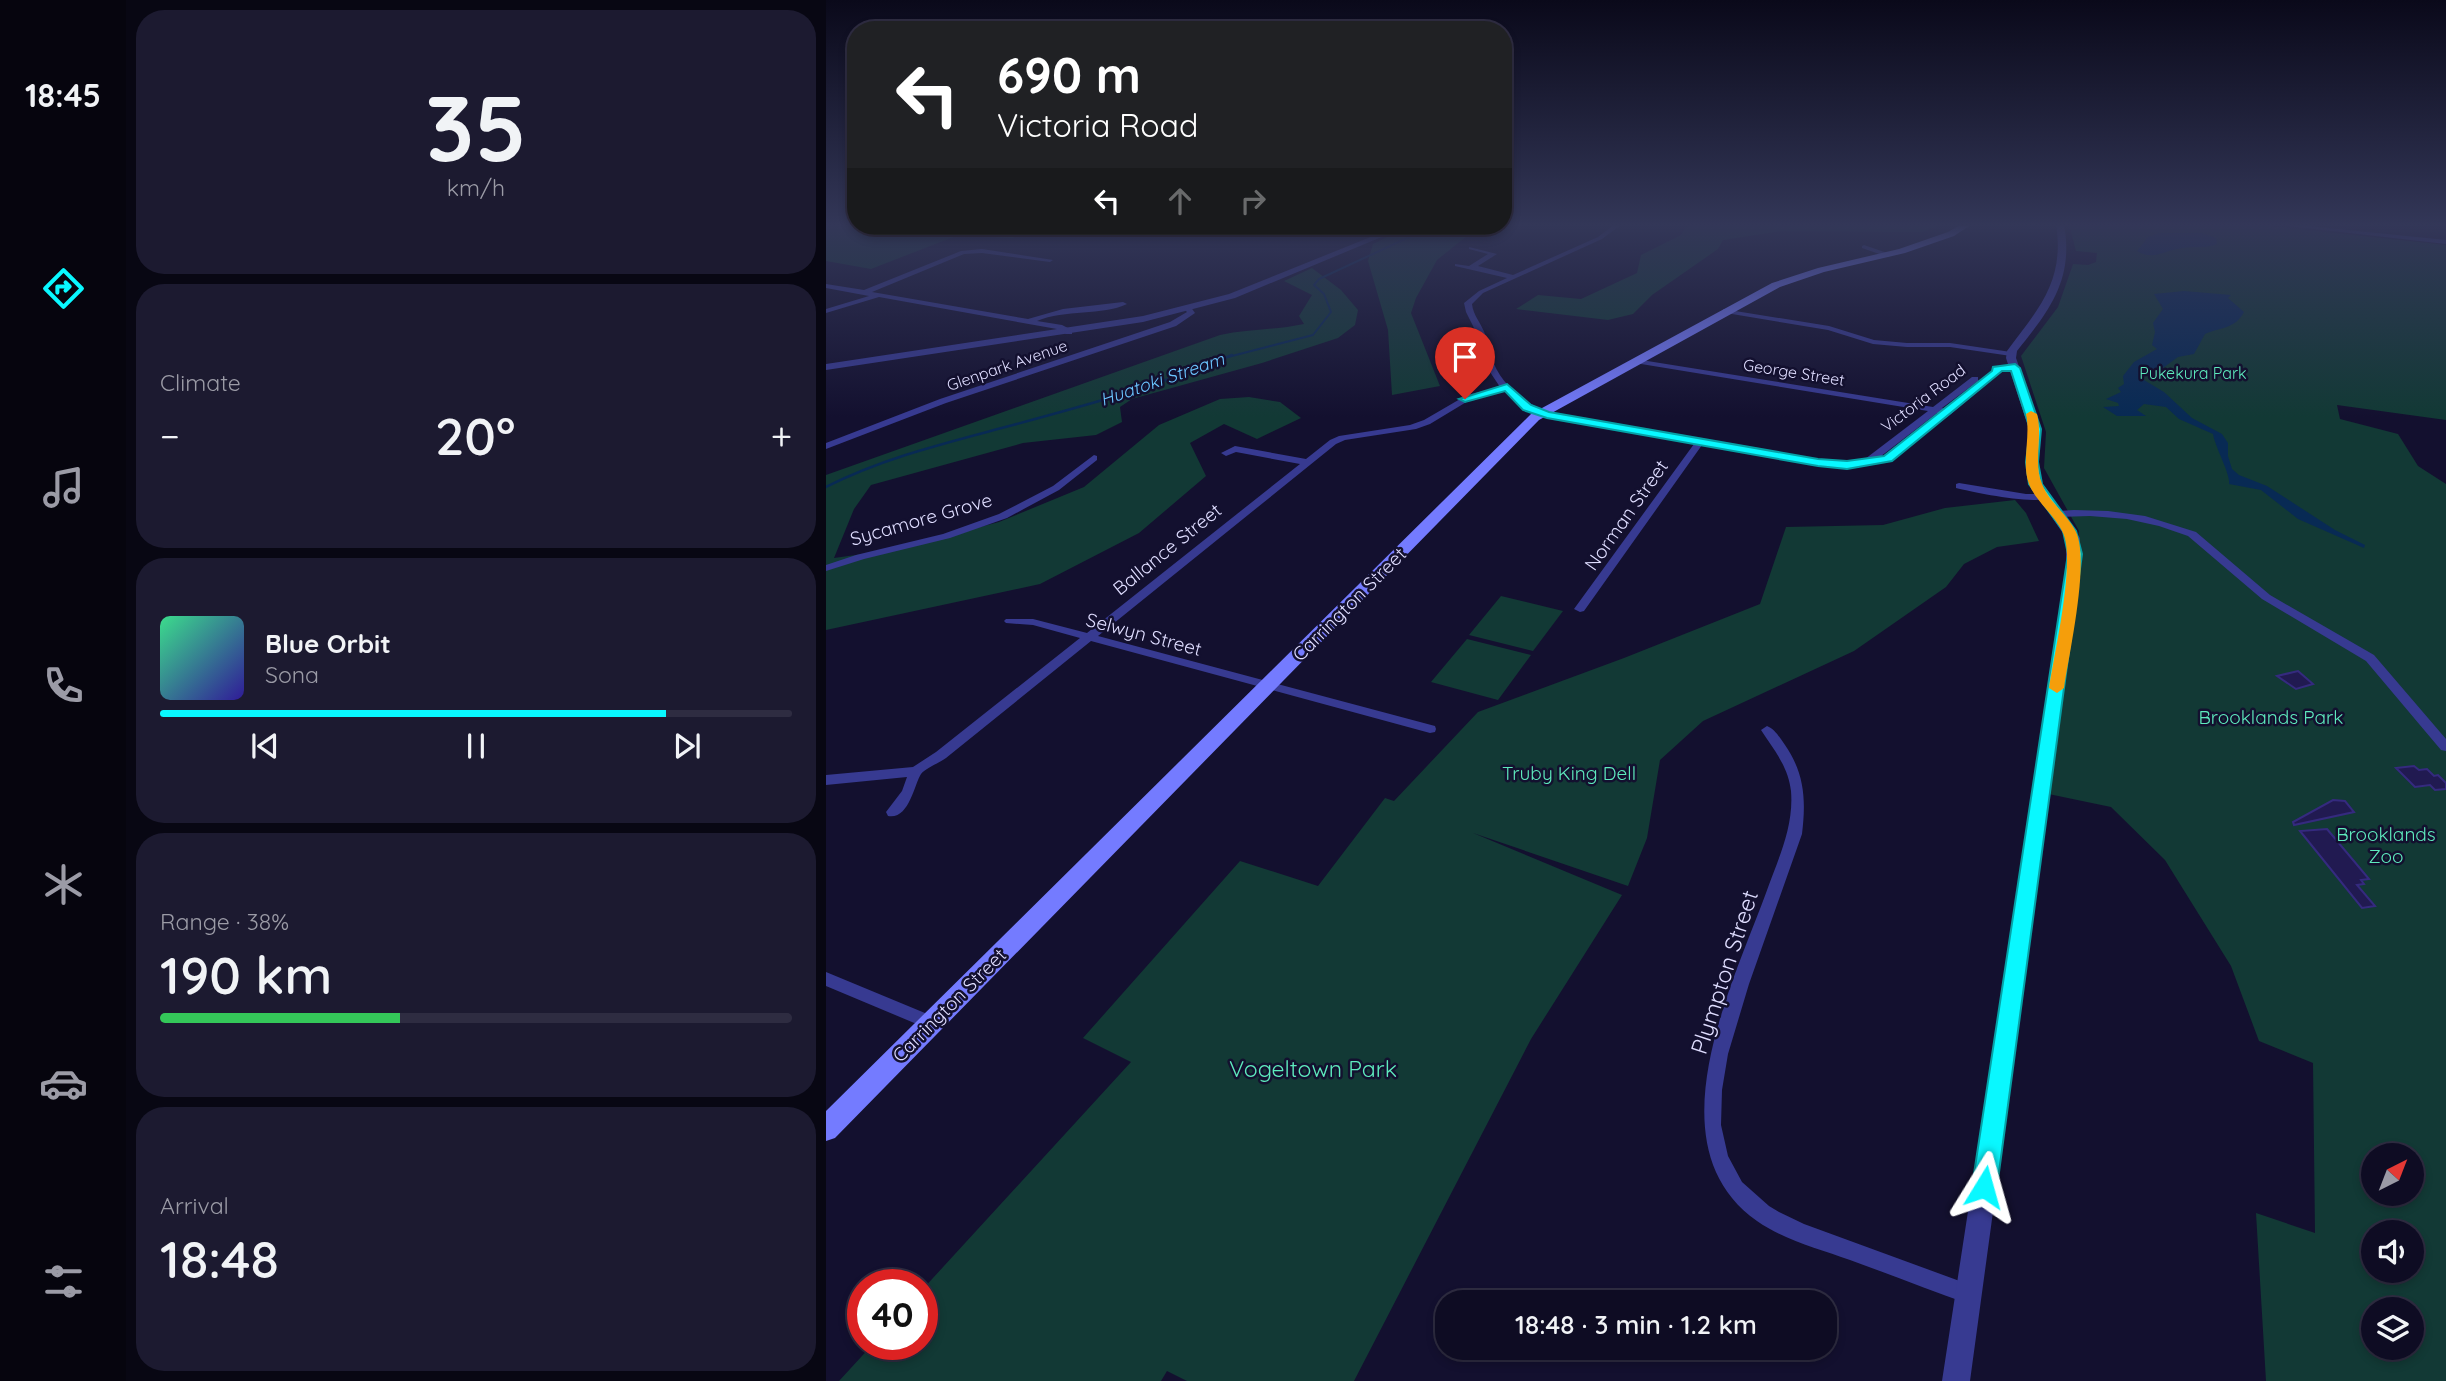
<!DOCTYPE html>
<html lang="en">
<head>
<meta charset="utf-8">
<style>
	body { margin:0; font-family:Quicksand,sans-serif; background:#1c1a30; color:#f1f3f6; height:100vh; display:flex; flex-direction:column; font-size:26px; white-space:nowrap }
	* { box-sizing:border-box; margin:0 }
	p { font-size:23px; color:#9b9ba6 }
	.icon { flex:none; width:38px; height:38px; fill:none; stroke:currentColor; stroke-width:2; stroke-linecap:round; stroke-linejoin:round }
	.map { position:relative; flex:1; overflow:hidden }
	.sheet { display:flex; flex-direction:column; gap:10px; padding:10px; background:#080713; width:700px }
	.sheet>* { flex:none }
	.top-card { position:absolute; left:21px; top:21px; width:665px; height:214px; border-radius:28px; box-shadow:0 4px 10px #0003,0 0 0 2px #2e2c41; background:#202124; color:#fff; overflow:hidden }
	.needle { width:46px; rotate:42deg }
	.tools { position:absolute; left:1535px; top:1143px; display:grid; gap:14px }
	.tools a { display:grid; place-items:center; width:63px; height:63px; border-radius:50%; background:#0e0c23; box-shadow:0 4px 10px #0003,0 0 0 2px #2e2c41; font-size:35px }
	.speed { position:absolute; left:21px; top:1269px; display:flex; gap:14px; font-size:35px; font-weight:700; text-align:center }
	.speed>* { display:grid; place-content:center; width:91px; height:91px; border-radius:50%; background:#0e0c23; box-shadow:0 4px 10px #0003,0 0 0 2px #2e2c41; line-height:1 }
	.speed .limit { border:10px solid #d22; background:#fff; color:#111 }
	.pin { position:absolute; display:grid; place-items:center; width:60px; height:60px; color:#fff; margin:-72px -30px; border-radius:50% 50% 50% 0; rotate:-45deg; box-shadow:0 0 7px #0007 }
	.pin .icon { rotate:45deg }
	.me { position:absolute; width:77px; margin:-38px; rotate:8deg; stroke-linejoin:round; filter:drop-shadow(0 0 5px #0008) }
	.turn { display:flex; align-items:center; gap:24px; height:147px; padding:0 35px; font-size:32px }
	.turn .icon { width:91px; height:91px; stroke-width:2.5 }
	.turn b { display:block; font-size:49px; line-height:60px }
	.lanes { display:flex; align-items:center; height:66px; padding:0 35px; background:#0003; justify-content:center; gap:35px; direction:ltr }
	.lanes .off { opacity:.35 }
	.big { font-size:52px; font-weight:600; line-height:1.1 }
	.sheet .widget { flex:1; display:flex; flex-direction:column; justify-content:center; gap:10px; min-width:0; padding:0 24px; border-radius:28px; background:#1c1a30 }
	.sheet .dial { align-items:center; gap:0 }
	.dial b { font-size:91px; line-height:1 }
	.song { display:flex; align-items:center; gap:21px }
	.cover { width:84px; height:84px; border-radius:10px; background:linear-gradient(135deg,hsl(150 70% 55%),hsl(250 70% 35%)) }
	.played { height:7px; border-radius:4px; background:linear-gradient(90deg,#09f8ff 80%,#2e2c41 80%) }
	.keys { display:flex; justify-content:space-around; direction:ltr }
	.heat { display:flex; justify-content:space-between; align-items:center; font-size:38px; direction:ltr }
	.charge { height:10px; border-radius:5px; background:linear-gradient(90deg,#34c759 38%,#2e2c41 0) }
	.trip { position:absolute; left:609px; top:1290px; width:402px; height:70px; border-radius:28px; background:#0e0c23; box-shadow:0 4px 10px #0003,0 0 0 2px #2e2c41; font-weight:600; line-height:70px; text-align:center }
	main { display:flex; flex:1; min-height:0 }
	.dock { display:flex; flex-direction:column; width:126px; justify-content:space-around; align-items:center; background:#06050e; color:#9b9ba6 }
	.dock .icon { width:49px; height:49px }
	.dock .selected { color:#09f8ff }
	.dock b { font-size:32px; color:#f1f3f6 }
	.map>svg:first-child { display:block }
	.green { fill:#123935; fill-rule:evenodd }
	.water { fill:#082a54 }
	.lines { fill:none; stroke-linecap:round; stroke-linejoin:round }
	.stream-far1 { stroke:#082a54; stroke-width:2 }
	.stream { stroke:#082a54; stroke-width:2.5 }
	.building { fill:#211a51; stroke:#352a7f; stroke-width:2 }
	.minor { fill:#373a91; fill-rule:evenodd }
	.tertiary { fill:#373a91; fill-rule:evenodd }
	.secondary { fill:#747bff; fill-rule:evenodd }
	.route { fill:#09f8ff; stroke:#06a1a6; stroke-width:2 }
	.slow { fill:#f59e0b }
	.labels { text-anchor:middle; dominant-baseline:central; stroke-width:5; stroke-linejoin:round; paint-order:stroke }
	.far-street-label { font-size:16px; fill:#dfddff; stroke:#13102f }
	.far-park-label { font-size:16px; fill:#5eebbd; stroke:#13102f }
	.far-water-label { font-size:18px; font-style:italic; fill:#6bc5ff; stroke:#13102f }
	.street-label { font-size:19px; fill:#dfddff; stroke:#13102f }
	.park-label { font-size:19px; fill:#5eebbd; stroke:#13102f }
	.near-street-label { font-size:23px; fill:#dfddff; stroke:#13102f }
	.near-park-label { font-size:23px; fill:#5eebbd; stroke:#13102f }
</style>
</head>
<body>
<main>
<nav class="dock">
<b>18:45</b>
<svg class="icon selected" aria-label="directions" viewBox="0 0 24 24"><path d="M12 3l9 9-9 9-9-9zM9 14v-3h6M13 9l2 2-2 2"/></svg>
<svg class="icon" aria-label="music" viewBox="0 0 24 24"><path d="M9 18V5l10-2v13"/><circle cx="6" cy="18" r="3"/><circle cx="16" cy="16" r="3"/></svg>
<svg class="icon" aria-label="phone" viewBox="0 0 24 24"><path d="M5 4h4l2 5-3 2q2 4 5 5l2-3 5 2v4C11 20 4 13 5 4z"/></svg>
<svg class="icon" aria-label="climate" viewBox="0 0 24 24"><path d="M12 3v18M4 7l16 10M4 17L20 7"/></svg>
<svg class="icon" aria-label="car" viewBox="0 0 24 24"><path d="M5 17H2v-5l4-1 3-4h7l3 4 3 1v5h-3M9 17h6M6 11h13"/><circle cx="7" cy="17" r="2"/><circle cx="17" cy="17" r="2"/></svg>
<svg class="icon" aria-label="filters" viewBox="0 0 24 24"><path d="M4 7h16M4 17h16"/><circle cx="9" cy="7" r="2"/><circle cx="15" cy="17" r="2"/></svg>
</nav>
<section class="sheet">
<div class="widget dial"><b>35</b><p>km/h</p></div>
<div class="widget"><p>Climate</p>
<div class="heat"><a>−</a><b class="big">20°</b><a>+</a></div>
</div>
<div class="widget">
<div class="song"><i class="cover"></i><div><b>Blue Orbit</b><p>Sona</p></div></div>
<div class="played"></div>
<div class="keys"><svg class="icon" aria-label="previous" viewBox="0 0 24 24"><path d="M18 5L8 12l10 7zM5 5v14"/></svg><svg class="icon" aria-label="pause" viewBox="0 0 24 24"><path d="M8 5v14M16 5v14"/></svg><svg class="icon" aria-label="next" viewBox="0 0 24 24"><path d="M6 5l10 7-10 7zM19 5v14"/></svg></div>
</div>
<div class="widget"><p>Range · 38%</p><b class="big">190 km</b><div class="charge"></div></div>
<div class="widget"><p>Arrival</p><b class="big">18:48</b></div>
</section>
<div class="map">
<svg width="1620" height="1381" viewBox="0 0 1620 1381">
	<rect width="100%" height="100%" fill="#13102f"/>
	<!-- green -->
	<path class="green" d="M0,224l30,2h192l-36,12 -56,-2 -85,33 -45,-8z
		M862,224h254l-20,8 -141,-1 -58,9 -5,9 -66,46 -19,19 -25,6 -92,-11 22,-14 43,4 56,-26 4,-18 40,-20z
		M1243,224h182l195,21v175l-109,-15 3,14 58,15 20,32 28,18v897h-180l-10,-168 59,20 -2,-170 -54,-22 -28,-75 -66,-106 -54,-53 -72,-15 40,-261 -35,-63 2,-36 -25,-76 37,-49 15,-43 15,1 8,-3 1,-9 -21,-2zM1547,1155h39v39h-39zM1547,1232h39v38h-39zM1547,1309h39v39h-39z
		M584,226h61l-4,2v8l-30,24 -21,38 -5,15 29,73 -48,9 -4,-65 -20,-69 5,-17z
		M486,268l29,22 17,20 -3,15 -17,13 -76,25 -130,36 -12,8 2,15 -26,13 -73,8 -152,42 -17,24 -20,49 58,-8 107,-28 85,-35 75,-62 61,-26 29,-2 31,5 21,16 -44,21 -33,-15 -34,19 16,33 -67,57 -99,51 -214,46v-155l394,-140c28,-6 56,-5 84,-11l-5,-8 13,-21 -28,-14z
		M1189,500l11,13 13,28 -42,6 -33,17 -18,23 -92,64 -151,70 -43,39 -13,78 -19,48 -155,-53 149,62 -91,144 -177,342h-167l-20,-10 -6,10h-322l34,-37h49v-54l209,-228 -48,-24 157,-177 78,25 67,-88 9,3 84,-89 146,-54 136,-54 26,-77 97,-2 62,-17z
		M675,596l62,15 -30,40 -64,-16z
		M641,639l64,16 -33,45 -67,-18z"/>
	<!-- water -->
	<path class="water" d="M1333,233h43l14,5 1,6c-12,5 -23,2 -35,4 -17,2 -28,13 -45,3l11,-14z
		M1358,291l47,4 -3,3 16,14c-9,17 -23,15 -39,22l-11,20 -16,3 -22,16 -12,3v4l20,12 28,26 30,16 6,9v13l4,13 7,6 28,11 68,44 30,15 -1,3 -66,-29 -37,-29 -32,-6c2,-9 -14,-37 -16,-50l-34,-15 -13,-12 -22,-3 -7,6 9,6h-29l-14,-9 16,-1 -1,-3 -12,-4 15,-7 -3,-4 6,-4 -1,-8 11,-14 23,-13 -5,-4 3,-13 -2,-9 10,-14 -9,-15z"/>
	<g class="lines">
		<!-- stream-far1 -->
		<path class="stream-far1" d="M402,357l85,-22 18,-23 -7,-18 -10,-9 5,-6 114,-53"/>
		<!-- stream -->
		<path class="stream" d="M0,487c59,-30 124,-45 187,-62 74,-20 148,-40 219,-70"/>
	</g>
	<!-- building -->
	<path class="building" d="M1472,671l15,13 -17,5 -19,-13z
		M1588,766l5,4 8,-1 7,7 4,-1 8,8v6l-11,1 -5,-5 -15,2 -19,-19z
		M1507,800l12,1 9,11 -60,13 -1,-3z
		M1501,829l42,50 -8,1 3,4 -7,1 18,21 -13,2 -62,-77z"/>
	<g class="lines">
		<!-- minor -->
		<path class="minor" d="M789,224h7l-20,15 -119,54 -11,11c1,11 9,19 13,30 3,7 3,15 6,22 8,27 32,46 58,57l269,47 29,2 18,-3 63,-48 -293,-48 -4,-2 4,-2 298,48 39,-30h6v4l-36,27 3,1 48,-38 1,-4h6l1,5 -50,42 -64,48 -40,6 -29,-2 -116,-21 -118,166 -4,1 -6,-3 120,-165 -150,-27 -18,-9 -22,-17 -31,7 -43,26 -14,5 -71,11 -9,4 -238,192 337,90 1,3 -1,3 -5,1 -339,-92 -145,117c-7,5 -20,10 -25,16 -7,11 -12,46 -33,42l-2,-4 16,-21 5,-14 -81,8v-10l87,-8 23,-15 144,-114 -47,-13 -27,-2 -2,-2 2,-2h27l54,14 213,-169 -64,-12 -10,4 -5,-3 14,-7 71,13 24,-19 9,-4 71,-11 14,-5 43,-25 33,-8 -12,-18 -10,-33 -12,-24 -2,-9 15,-12 28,-13 -52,-12v-2l14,2 19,-12 -19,-5v-2l28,7 -19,12 35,9 85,-38zM1111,413h3l-56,44h-4z
			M1445,224h18l157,16v4z
			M1038,245l26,9 1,1 -3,2 -26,-9v-2z
			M156,249l71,11 -3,2 -68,-9 -18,1 -92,38 156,27 35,-10 60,-7 4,2c-25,12 -62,5 -90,17l25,4 10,5v4h-6l-9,-5 -178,-32 -53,16v-4l43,-13 -43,-8v-4l38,6 97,-39z
			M358,306h6l5,7 -19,13 -230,77 -120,46v-6l114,-44 230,-77 17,-10 -4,-4z
			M897,309l106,17 45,14 33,3h43l61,9 4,2 -4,2 -61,-9h-43l-34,-3 -45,-14 -102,-17h-3z
			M268,455l3,1v4l-38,30 -52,28 -57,20 -86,21 -38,12v-6l30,-10 87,-21 56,-20 54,-28z
			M1133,483l67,11h19l5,3c-14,9 -76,-5 -94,-9v-4z
			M1248,510l34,1 37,5 51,16 74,63 104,60 72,84v12l-5,-1 -75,-89 -104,-62 -74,-63 -29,-10 -32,-7 -37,-3 -32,1 -5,-3 5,-3z
			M941,726c8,3 13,12 18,19 20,29 21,56 17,89l-53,150 -21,70 -6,36 -1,35 7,31 14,26 27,24 10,6 25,12 172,63 3,7 -3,7 -7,3c-40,-14 -80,-30 -119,-44 -31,-11 -66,-20 -93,-39 -106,-75 -25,-235 9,-328 12,-34 28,-66 25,-102 -3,-25 -17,-41 -30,-61z
			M0,972l111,46 2,5 -2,5 -6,2 -105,-44z"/>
		<!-- tertiary -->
		<path class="tertiary" d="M1230,224h8c10,55 -14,86 -47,127l-1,7 25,71 -3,33 4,22 38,54v34l-110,809h-28l124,-809v-34l-36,-54 -4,-22 3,-33 -23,-71 1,-7c32,-43 58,-70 49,-127z
			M572,226h10l-173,72 -92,24 -317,48v-6l317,-48 86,-22z"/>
		<!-- secondary -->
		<path class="secondary" d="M1136,224h10l-18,12 -49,17 -81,19 -44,15 -241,133 -704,718 -9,3v-30l705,-697 241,-131 46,-15 81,-19 49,-17z"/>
	</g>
	<!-- sky -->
	<linearGradient id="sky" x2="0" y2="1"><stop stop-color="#0a091a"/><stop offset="0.54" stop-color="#333758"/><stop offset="1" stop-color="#333758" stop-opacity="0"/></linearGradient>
	<rect width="1620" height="417" fill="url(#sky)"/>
	<!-- route -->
	<path class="route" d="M1189,364l5,4 21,61 -3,33 4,22 34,47 6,23 -85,633 -4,8 -9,4 -8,-4 -4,-8 96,-633 -5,-23 -34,-47 -3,-22 4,-33 -19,-58h-9l-110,90 -45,8 -29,-3 -271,-48 -24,-8 -18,-19 -40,11 -6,-3 48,-15 24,21 18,7 269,47 29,2 37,-5 108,-85 1,-4z"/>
	<!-- slow -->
	<path class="slow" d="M1205,411l6,3c6,23 -4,49 5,70 7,18 26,31 34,48 14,29 -7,122 -12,156l-7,5 -8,-5c5,-34 27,-127 14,-155 -8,-18 -27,-31 -34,-49 -8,-21 2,-47 -3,-70z"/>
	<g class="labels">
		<!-- far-street labels -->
		<g class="far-street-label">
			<text transform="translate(181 365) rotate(-19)">Glenpark Avenue</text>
			<text transform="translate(968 372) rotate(9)">George Street</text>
			<text transform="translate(1097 398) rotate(-37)">Victoria Road</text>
		</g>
		<!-- far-park labels -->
		<g class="far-park-label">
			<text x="1367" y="373">Pukekura Park</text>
		</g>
		<!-- far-water labels -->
		<g class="far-water-label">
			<text transform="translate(336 379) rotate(-19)">Huatoki Stream</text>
		</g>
		<!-- street labels -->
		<g class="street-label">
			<text transform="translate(800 515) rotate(-55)">Norman Street</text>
			<text transform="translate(95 519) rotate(-16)">Sycamore Grove</text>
			<text transform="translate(341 549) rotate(-39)">Ballance Street</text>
			<text transform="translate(523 604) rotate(-45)">Carrington Street</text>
			<text transform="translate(318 634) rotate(15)">Selwyn Street</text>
			<text transform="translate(123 1005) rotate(-45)">Carrington Street</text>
		</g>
		<!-- park labels -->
		<g class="park-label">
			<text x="1445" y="717">Brooklands Park</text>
			<text x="743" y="773">Truby King Dell</text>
			<text x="1560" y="834">Brooklands<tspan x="1560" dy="22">Zoo</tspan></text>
		</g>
		<!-- near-street labels -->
		<g class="near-street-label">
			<text transform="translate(898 972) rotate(-72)">Plympton Street</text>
		</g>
		<!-- near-park labels -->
		<g class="near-park-label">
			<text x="487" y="1068">Vogeltown Park</text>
		</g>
	</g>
</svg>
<div class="tools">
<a><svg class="needle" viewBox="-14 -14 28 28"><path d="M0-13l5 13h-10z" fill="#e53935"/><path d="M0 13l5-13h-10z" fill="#9b9ba6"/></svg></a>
<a><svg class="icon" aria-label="sound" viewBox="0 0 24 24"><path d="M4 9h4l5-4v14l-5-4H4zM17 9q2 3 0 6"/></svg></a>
<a><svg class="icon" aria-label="layers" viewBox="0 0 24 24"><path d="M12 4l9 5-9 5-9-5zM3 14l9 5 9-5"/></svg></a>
</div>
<div class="speed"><div class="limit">40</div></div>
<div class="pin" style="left:639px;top:399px;background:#d93025"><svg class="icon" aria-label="arrive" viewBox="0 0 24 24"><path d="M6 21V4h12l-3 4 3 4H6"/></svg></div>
<svg class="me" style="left:1158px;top:1187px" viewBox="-20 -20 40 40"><path d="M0-17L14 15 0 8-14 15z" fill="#09f8ff" stroke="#fff" stroke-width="4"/></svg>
<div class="trip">18:48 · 3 min · 1.2 km</div>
<div class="top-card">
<div class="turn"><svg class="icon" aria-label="left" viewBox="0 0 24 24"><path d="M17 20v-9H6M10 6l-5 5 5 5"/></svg><div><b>690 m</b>Victoria Road</div></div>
<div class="lanes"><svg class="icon" aria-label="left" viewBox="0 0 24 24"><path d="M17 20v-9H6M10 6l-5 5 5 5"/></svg><svg class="icon off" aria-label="ahead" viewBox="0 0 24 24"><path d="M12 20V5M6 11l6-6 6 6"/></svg><svg class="icon off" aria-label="right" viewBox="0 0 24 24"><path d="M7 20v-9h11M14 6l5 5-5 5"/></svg></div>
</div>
</div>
</main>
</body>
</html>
